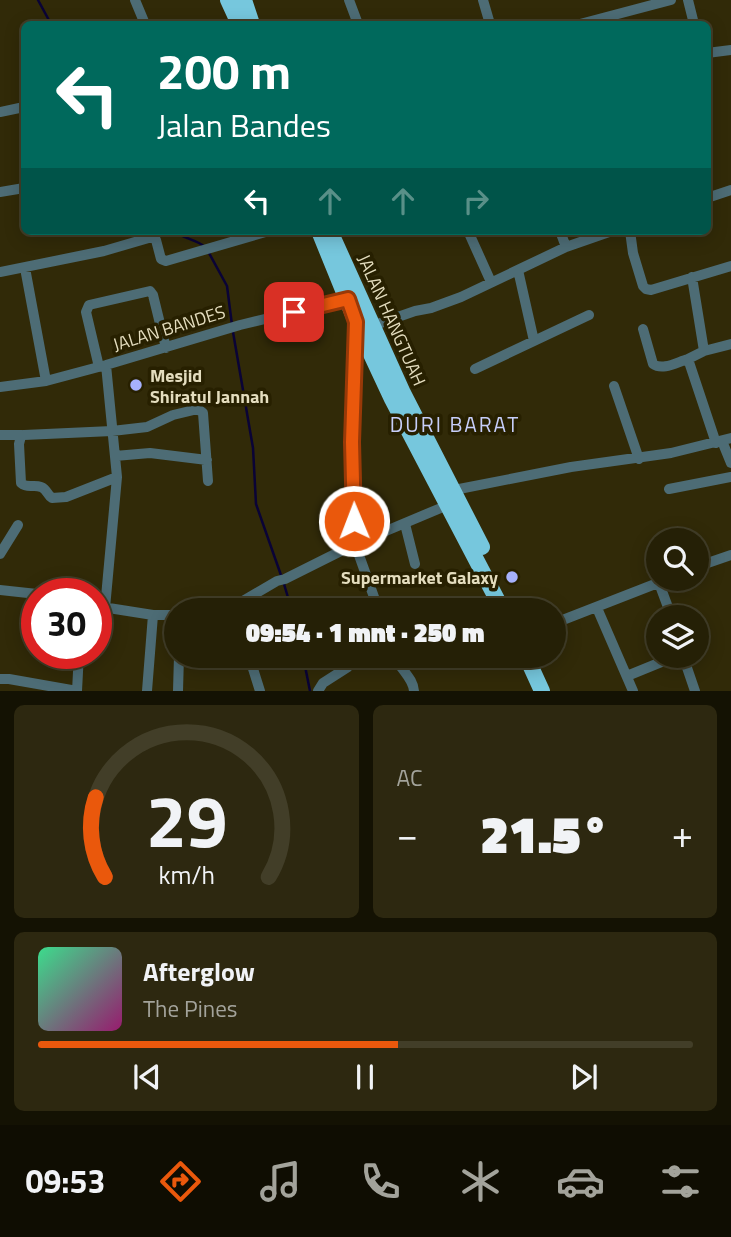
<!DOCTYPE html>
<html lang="id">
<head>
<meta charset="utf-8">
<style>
	body { margin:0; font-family:"Titillium Web",sans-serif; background:#2d2810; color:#f1f3f6; height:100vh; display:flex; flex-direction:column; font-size:26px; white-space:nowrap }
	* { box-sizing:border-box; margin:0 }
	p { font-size:23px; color:#a3a39b }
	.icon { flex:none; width:38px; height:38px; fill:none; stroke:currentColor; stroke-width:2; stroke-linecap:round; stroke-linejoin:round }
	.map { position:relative; height:691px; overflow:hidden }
	.sheet { display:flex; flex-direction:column; gap:14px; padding:14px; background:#141203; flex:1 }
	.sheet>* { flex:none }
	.guide { position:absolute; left:21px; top:21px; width:690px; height:214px; border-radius:10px; box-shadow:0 4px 18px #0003,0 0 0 2px #423e28; background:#00695c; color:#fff; overflow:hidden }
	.controls { position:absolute; left:646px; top:528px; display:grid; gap:14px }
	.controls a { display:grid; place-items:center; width:63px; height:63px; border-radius:50%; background:#252006; box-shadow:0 4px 18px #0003,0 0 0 2px #423e28; font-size:35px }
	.speed { position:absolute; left:21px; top:578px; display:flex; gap:14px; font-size:35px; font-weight:700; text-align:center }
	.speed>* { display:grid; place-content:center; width:91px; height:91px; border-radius:50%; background:#252006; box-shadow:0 4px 18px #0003,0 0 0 2px #423e28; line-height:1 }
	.speed .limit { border:10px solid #d22; background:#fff; color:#111 }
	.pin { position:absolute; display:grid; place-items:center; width:60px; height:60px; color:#fff; margin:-30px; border-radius:14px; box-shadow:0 4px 10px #0006 }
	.me { position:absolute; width:77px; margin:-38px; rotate:359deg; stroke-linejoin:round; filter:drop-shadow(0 0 5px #0008) }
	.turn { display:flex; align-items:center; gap:24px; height:147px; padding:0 21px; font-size:32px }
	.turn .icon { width:91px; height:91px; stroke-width:2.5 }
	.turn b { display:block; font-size:49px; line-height:60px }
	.lanes { display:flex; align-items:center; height:66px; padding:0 21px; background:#0003; justify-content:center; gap:35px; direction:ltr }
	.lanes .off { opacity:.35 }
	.big { font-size:52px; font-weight:800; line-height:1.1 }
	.sheet .card { flex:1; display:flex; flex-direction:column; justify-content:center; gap:10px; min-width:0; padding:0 24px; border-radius:10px; background:#2d2810 }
	.sheet .dial { align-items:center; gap:0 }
	.dial svg { height:182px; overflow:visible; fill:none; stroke:#423e28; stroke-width:7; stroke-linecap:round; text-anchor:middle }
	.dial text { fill:#f1f3f6; stroke:none }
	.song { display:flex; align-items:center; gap:21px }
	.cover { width:84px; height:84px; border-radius:10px; background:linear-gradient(135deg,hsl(150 70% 55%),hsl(320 70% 35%)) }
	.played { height:7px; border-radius:4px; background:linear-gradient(90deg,#ea580c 55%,#423e28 55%) }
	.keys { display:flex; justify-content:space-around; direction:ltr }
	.heat { display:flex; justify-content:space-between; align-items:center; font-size:38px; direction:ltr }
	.sheet .tiles { flex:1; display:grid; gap:14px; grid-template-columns:1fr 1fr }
	.card:last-child { grid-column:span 2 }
	.trip { position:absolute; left:164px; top:598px; width:402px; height:70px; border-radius:35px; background:#252006; box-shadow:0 4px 18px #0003,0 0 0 2px #423e28; font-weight:800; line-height:70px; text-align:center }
	.menu { display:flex; height:112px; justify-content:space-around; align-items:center; background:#0f0d02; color:#a3a39b }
	.menu .icon { width:49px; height:49px }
	.menu .on { color:#ea580c }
	.menu b { font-size:32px; color:#f1f3f6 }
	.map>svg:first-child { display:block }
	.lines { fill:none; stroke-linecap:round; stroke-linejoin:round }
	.stream { stroke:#0a0336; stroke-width:2.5 }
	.minor { stroke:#4d6c75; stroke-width:10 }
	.highway { stroke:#76c7dd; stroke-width:16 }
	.route-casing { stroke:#983908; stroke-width:18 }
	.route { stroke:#ea580c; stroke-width:12 }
	.poi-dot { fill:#a6b1fc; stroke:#272000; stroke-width:2.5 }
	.labels { text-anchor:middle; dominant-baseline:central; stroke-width:7; stroke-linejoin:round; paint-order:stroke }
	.street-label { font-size:18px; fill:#e4ddbe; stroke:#272000 }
	.poi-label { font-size:18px; font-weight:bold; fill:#e4ddbe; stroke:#272000; text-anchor:start }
	.quarter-label { font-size:21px; letter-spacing:2px; fill:#c7cef9; stroke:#272000 }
</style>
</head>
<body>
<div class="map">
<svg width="731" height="691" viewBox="0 0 731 691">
	<rect width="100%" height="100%" fill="#312a08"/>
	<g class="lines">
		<!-- stream -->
		<path class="stream" d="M38,0l13,24
			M175,231c8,8 21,8 30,16
			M209,253l18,33 5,39
			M233,332l20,116 3,56 26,74
			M284,584l8,27
			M303,656l7,35"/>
		<!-- minor -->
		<path class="minor" d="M135,0l10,24
			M349,0l9,24
			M483,0l7,24
			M688,0l6,24
			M580,24l91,-24
			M707,53l24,-3
			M0,112l24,-5
			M0,192l24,-4
			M707,198l24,-8
			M468,231l23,51
			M560,231l6,16
			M630,231l3,22 10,33 3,3 5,1 80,-24
			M25,268l21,113
			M0,272l104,-21 48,-14 4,3 5,19 5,2 103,-30
			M692,277l12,74
			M356,325l-4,117 3,102 24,67
			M372,326l43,-15 16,-3 30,-11 105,-50 46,-16
			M643,329l10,35c10,7 24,-2 35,-5
			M534,341l55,-26
			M99,367l-13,-55 3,-7 61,-14 3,4 13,53
			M475,369l59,-28 -16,-71
			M614,386l25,73
			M0,387l46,-6 60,-16 134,-40 108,-26
			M0,435h22
			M722,441l9,22
			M716,443l-28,-84 16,-8 27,-7
			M115,456l35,-3 57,7
			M117,477l-51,20 -14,1c-5,-3 -5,-9 -11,-11 -8,-3 -13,2 -20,-4l-2,-39 2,-8 3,-1 88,-4 35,-4 26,-12 25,-6 5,4 5,68
			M669,489l62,-12
			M454,490l117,-23 100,-14 60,-15
			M405,524l10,40
			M0,554l18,-29
			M696,567l35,-12
			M659,583l13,35
			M0,590l37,4
			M96,606l57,9h24
			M105,608l12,-131 -11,-112
			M597,608l36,83
			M210,611l26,-6 41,-24 8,-2 70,-35 93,-39
			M555,623l113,-44
			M249,656l11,35
			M395,656c5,14 18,21 19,35
			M683,656l12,35
			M627,676l49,-20
			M0,679h9l68,12
			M77,691l2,-38
			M147,691l6,-76
			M178,691l1,-35
			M318,691l5,-8 25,-16"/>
		<!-- highway -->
		<path class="highway" d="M228,0l11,24
			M244,0l8,24
			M319,231l37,91 36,77 111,212
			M330,231l73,162 79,154
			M526,656l16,35"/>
	</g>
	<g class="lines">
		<defs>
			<path id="route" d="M294,312l54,-13 8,23 -4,120 2,79"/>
		</defs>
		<!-- route casing -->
		<use href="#route" class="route-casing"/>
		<!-- route -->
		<use href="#route" class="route"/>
	</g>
	<!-- markers -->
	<g class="poi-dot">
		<circle cx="136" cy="385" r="7"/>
		<circle cx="512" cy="577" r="7"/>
	</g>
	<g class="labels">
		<!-- street labels -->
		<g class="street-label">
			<text transform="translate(392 320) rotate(66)">JALAN HANGTUAH</text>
			<text transform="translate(169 328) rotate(-17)">JALAN BANDES</text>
		</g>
		<!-- poi labels -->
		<g class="poi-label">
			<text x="150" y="375">Mesjid<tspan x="150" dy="21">Shiratul Jannah</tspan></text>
			<text x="498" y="577" text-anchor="end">Supermarket Galaxy</text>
		</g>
		<!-- quarter labels -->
		<g class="quarter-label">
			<text x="455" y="424">DURI BARAT</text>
		</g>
	</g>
</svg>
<div class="controls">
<a><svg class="icon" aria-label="search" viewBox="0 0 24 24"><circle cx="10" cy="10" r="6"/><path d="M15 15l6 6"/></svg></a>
<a><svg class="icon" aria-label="layers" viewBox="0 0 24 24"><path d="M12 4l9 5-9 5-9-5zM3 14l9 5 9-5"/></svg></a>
</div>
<div class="speed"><div class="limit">30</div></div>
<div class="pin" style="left:294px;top:312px;background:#d93025"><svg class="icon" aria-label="arrive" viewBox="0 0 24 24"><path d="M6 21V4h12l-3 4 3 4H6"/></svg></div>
<svg class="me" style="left:354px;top:521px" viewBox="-20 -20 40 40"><circle r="17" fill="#ea580c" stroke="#fff" stroke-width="3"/><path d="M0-11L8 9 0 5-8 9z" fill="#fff"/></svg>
<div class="trip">09:54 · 1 mnt · 250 m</div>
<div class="guide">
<div class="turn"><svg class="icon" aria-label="left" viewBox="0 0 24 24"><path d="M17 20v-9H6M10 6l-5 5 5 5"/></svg><div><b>200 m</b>Jalan Bandes</div></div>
<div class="lanes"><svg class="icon" aria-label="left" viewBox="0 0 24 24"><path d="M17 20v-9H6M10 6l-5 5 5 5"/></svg><svg class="icon off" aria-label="ahead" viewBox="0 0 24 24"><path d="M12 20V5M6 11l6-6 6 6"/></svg><svg class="icon off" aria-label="ahead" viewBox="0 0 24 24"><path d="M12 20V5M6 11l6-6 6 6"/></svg><svg class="icon off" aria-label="right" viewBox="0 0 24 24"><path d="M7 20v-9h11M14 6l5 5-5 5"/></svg></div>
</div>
</div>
<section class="sheet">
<div class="tiles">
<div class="card dial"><svg viewBox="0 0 100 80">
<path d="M14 69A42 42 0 1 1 86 69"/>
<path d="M14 69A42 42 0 0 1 10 34" stroke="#ea580c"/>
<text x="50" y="56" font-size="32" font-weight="700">29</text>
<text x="50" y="72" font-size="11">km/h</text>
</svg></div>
<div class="card"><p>AC</p>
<div class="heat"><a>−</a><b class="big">21.5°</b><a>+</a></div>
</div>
<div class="card">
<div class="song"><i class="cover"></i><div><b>Afterglow</b><p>The Pines</p></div></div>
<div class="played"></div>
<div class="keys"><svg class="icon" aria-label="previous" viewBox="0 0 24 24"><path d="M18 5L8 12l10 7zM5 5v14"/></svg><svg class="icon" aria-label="pause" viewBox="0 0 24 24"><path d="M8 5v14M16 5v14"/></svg><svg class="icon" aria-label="next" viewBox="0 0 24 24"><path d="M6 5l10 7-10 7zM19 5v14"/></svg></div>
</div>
</div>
</section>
<nav class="menu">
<b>09:53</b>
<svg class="icon on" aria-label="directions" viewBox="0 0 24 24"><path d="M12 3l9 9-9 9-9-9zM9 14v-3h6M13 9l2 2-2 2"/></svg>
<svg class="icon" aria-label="music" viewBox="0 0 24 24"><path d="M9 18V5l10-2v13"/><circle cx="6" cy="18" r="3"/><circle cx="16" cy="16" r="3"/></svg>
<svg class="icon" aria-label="phone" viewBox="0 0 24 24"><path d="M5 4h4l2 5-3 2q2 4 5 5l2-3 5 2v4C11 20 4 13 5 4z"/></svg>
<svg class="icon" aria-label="climate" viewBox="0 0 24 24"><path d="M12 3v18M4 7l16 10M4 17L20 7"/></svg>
<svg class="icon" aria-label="car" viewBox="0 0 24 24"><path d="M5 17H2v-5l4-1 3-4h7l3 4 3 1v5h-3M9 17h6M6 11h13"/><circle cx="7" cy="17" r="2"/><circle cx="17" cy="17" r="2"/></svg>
<svg class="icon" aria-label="filters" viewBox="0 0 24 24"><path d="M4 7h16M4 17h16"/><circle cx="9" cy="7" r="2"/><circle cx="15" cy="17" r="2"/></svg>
</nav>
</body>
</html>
